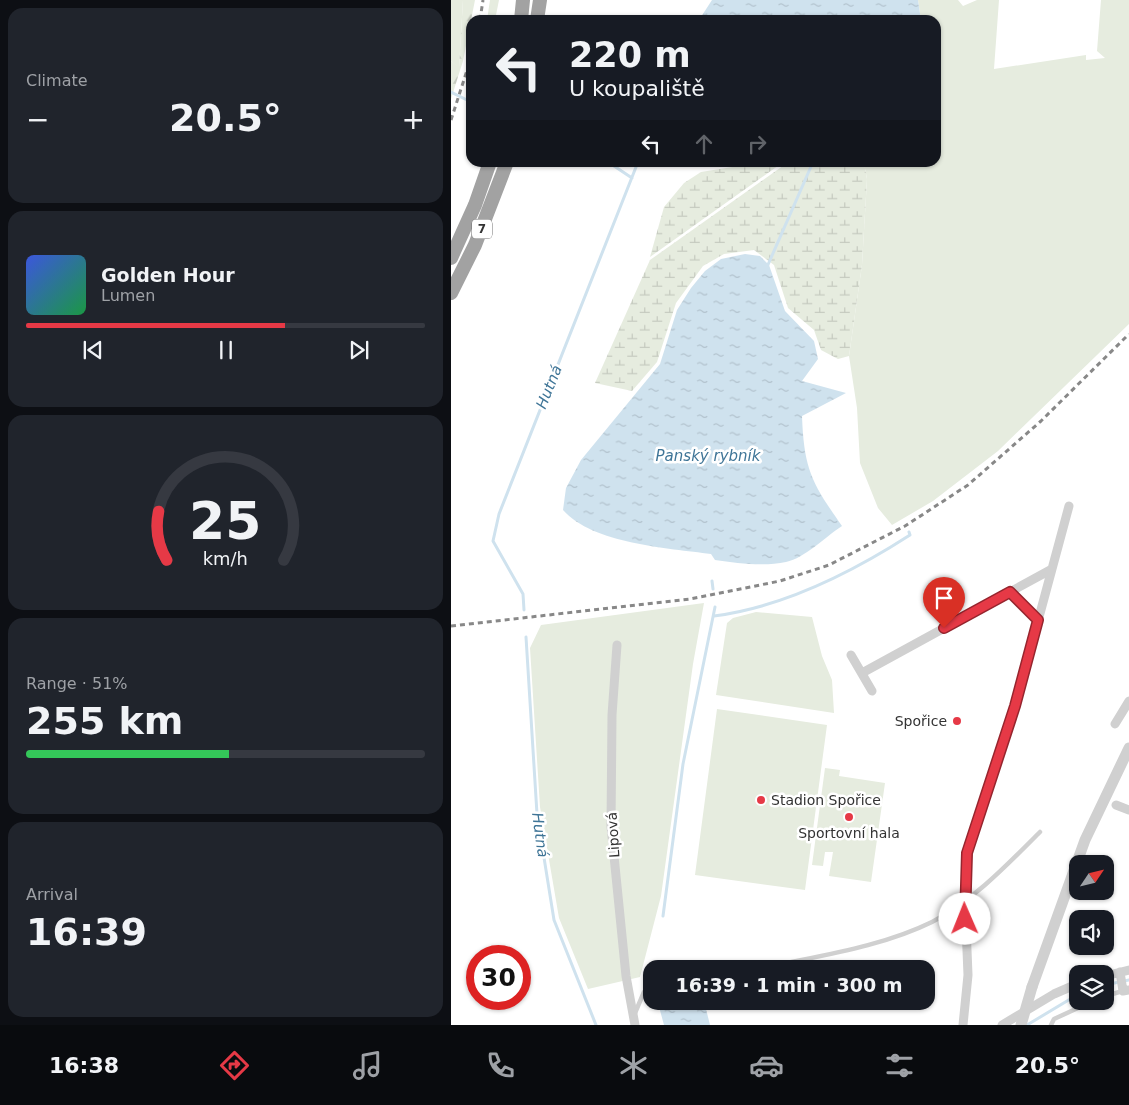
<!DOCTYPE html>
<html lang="en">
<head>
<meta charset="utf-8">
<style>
	body { margin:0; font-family:"DejaVu Sans",sans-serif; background:#20242c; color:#f1f3f6; height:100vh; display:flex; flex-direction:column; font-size:19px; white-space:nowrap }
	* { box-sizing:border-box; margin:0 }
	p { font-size:16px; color:#9ea1a6 }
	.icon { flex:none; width:28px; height:28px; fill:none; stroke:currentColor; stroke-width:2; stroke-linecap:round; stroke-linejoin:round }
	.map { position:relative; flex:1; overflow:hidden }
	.side { display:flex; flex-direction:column; gap:8px; padding:8px; background:#0d0f14; width:451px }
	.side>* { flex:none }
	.guide { position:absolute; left:15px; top:15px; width:475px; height:152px; border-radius:15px; box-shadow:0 1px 4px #0004; background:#171b24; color:#f1f3f6; overflow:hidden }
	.needle { width:32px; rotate:55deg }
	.tools { position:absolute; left:618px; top:855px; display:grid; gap:10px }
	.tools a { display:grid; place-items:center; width:45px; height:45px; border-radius:10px; background:#171b24; box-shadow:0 1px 4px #0004; font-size:25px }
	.speed { position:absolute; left:15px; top:945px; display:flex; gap:10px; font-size:25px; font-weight:700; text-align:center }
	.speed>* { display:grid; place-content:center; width:65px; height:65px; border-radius:50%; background:#171b24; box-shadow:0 1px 4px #0004; line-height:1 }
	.speed .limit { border:8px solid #d22; background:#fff; color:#111 }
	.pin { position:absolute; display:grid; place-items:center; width:42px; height:42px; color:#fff; margin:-51px -21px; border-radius:50% 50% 50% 0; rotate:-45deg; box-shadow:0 0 5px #0007 }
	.pin .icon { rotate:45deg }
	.me { position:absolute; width:55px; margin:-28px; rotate:359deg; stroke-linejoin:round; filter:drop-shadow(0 0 4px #0008) }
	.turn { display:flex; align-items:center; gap:18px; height:105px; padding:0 20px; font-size:22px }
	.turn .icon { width:65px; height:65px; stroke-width:2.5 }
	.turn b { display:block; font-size:35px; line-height:42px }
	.lanes { display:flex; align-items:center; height:48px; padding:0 20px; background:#0003; justify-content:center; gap:25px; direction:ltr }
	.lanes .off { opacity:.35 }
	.big { font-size:38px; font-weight:700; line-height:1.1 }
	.side .tile { flex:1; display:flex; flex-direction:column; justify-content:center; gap:8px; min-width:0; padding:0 18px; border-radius:15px; background:#20242c }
	.side .dial { align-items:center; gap:0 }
	.dial svg { height:130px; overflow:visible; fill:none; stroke:#363941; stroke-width:7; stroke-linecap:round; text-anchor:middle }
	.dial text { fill:#f1f3f6; stroke:none }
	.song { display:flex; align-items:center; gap:15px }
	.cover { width:60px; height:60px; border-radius:8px; background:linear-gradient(135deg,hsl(230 70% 55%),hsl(140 70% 35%)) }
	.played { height:5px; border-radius:2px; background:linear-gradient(90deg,#e63946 65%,#363941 65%) }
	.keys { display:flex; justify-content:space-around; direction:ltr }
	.heat { display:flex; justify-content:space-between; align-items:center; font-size:28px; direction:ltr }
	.charge { height:8px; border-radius:4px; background:linear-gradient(90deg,#34c759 51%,#363941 0) }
	.trip { position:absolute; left:192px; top:960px; width:292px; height:50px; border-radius:15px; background:#171b24; box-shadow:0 1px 4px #0004; font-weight:700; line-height:50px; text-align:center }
	.menu { display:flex; height:80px; justify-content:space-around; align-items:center; background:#090b0e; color:#9ea1a6 }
	.menu .icon { width:35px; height:35px }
	.menu .on { color:#e63946 }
	.menu b { font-size:22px; color:#f1f3f6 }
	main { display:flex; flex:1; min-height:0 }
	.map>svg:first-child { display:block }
	.green { fill:#e6ecdf }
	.forest { fill:url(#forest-firs) }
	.wetland { fill:url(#wetland-marsh) }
	.water { fill:url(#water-ripples) }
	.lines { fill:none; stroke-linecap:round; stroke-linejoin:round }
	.stream { stroke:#cfe2ee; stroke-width:3 }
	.service { stroke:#d0d0d0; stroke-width:4.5 }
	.minor { stroke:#d0d0d0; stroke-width:9 }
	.tertiary { stroke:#d0d0d0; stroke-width:11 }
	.trunk { stroke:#a2a2a2; stroke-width:14 }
	.rail { stroke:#888; stroke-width:3; stroke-dasharray:5 4; stroke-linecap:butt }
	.tertiary-bridge { stroke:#d0d0d0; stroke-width:11 }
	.route-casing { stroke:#96252e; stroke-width:12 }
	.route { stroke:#e63946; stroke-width:9 }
	.poi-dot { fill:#e63946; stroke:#fff; stroke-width:2 }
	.labels { text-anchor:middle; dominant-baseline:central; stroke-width:5; stroke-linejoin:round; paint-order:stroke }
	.shield { fill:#fff; stroke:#707070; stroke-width:1 }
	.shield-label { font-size:12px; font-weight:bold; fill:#333 }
	.poi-label { font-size:14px; fill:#333; stroke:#fff; text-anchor:end }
	.street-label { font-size:14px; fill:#333; stroke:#fff }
	.water-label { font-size:15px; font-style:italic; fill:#3f7597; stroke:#fff }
</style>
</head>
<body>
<main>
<section class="side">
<div class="tile"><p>Climate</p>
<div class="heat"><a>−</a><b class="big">20.5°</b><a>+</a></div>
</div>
<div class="tile">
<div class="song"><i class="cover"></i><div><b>Golden Hour</b><p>Lumen</p></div></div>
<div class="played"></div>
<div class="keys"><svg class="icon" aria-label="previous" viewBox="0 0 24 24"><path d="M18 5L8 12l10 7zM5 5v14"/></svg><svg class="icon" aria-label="pause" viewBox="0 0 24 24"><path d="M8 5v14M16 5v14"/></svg><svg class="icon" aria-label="next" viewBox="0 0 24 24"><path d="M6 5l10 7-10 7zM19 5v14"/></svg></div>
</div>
<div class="tile dial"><svg viewBox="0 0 100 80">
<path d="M14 69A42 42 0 1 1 86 69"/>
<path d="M14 69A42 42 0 0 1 9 39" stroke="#e63946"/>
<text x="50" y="56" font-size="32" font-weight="700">25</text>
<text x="50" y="72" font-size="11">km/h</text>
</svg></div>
<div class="tile"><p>Range · 51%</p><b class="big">255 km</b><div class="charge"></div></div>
<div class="tile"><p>Arrival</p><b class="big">16:39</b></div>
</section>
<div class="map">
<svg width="678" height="1025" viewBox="0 0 678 1025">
	<defs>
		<pattern id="forest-firs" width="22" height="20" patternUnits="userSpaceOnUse" patternTransform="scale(1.25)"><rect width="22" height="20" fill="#e6ecdf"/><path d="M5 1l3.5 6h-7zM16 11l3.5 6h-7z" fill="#c6cbc0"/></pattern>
		<pattern id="wetland-marsh" width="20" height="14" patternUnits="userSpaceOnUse" patternTransform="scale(1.25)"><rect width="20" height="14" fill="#e6ecdf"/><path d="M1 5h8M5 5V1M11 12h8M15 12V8" fill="none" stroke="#c6cbc0"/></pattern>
		<pattern id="water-ripples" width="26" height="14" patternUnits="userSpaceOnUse" patternTransform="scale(1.25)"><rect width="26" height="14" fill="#cfe2ee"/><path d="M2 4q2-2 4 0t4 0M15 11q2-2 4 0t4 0" fill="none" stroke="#b2c2cd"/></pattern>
	</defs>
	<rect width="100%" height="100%" fill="#fff"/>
	<!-- green -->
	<path class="green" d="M0,0h12l-4,68 -8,-7z
		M39,0h9l-4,20h-8z
		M467,0h40l5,6 14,-6h22l-5,69 92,-14v5l19,-2 -8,-7 4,-51h28v324l-131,127 -65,50 -41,24 -14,-17 -18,-45 -3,-55 -8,-52 13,-91 5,-86 -3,-16 72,-1v-142h-15z
		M253,603l-11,61 -32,232 -21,81 -52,12 -29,-71 -19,-111 -10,-159 11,-23z
		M305,612l56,5 10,39 10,24 2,33 -118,-18 11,-72 6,-5z
		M266,709l110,16 -22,165 -110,-15z
		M374,768l15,2 -1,6 46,7 -14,99 -42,-6 4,-24h-8l-2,14 -11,-1z"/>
	<!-- forest -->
	<path class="forest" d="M12,0h12l-12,61 -12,38v-38l8,6z"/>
	<!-- wetland -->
	<path class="wetland" d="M313,162l18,1 -132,94 14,-50 20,-24 17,-11z
		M336,163h77l3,16 -5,86 -13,91 -11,3 -17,-9 -7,-20 -26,-22 -14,-43 -20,-15 -30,4 -21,12 -27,37 -19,59 -25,29 -37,-8 55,-123z"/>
	<!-- water -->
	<path class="water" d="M261,0h206l3,20h-222z
		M294,254l15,2 9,9 16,46 29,30 4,18 -16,22 44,12 -44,23c2,54 10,67 40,110 -17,11 -37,32 -56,36 -23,5 -49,1 -71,-2l-4,-6c-43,-6 -118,-10 -148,-44l3,-22 15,-28 79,-96 17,-54 14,-22 14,-17 16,-12z
		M213,1001h40l6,24h-46l-6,-22z"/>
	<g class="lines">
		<!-- stream -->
		<path class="stream" d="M0,92l20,10
			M157,162l24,16
			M316,267l46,-105
			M261,581l1,8
			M73,610l-1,-16 -30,-53 6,-27 139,-352
			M263,616c70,-9 137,-43 196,-81l-1,-3
			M75,637l11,177 17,106 42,105
			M212,916l20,-152 32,-157
			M654,985l24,-5
			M576,1025l50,-30"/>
		<!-- service -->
		<path class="service" d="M308,969c57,-13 120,-21 173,-47 41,-21 76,-58 108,-90
			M654,996l18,-5
			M184,1013l9,-21 8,-2
			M600,1025l3,-6 39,-18"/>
		<!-- minor -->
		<path class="minor" d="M559,592l28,28
			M166,645l-5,70 -1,111 15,150 9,49
			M400,655l21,36
			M411,673l190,-104
			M664,724l14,-23
			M665,805l13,5
			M669,972l3,19 6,-1
			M654,976l24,-6
			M512,1025l5,-50 -3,-74 1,-48 49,-147 54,-200
			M551,1025l52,-31 23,-10"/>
		<!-- tertiary -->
		<path class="tertiary" d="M581,987l53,-147 44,-92"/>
		<!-- trunk -->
		<path class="trunk" d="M70,20l2,-20
			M86,20l3,-20
			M0,258l24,-53 15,-43
			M0,293l24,-48 32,-83"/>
		<!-- rail -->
		<path class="rail" d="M29,20l3,-20
			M0,120l20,-62
			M0,626l239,-27 90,-18 49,-16 76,-39 63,-41 73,-64 88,-87"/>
		<!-- tertiary-bridge -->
		<path class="tertiary-bridge" d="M570,1025l11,-38"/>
	</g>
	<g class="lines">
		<defs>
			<path id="route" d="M493,628l66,-36 28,28 -23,86 -48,147 -2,66"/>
		</defs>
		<!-- route casing -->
		<use href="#route" class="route-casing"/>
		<!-- route -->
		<use href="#route" class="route"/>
	</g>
	<!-- markers -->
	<g class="poi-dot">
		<circle cx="506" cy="721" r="5"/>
		<circle cx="310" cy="800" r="5"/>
		<circle cx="398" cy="817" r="5"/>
	</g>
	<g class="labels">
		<!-- shield labels -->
		<rect class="shield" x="21" y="219.5" width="20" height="19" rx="4"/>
		<g class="shield-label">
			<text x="31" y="229">7</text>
		</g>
		<!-- poi labels -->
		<g class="poi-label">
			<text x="496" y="721">Spořice</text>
			<text x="320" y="800" text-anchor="start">Stadion Spořice</text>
			<text x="398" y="833" text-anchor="middle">Sportovní hala</text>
		</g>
		<!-- street labels -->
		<g class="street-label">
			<text transform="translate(162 835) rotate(-94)">Lipová</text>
		</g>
		<!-- water labels -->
		<g class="water-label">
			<text transform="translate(98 387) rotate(-68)">Hutná</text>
			<text x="257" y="456">Panský rybník</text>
			<text transform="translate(89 835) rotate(82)">Hutná</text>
		</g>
	</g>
</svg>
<div class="tools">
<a><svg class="needle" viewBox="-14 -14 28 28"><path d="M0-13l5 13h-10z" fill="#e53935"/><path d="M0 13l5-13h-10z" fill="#9ea1a6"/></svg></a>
<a><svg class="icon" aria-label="sound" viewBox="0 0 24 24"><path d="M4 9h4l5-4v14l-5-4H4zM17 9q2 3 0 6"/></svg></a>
<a><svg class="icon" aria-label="layers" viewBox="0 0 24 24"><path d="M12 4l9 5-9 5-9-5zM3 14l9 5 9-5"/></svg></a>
</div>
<div class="speed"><div class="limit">30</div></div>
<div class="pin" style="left:493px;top:628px;background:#d93025"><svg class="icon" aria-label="arrive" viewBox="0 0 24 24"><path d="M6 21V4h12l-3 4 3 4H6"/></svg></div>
<svg class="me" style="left:514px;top:919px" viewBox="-20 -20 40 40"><circle r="19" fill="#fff"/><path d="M0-13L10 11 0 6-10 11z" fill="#e63946"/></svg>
<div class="trip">16:39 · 1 min · 300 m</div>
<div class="guide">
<div class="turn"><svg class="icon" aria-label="left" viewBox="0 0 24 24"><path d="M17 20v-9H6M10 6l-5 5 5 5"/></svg><div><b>220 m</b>U koupaliště</div></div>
<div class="lanes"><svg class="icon" aria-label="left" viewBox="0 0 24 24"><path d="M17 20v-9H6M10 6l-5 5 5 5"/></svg><svg class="icon off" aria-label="ahead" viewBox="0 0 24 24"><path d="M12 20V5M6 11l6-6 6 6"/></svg><svg class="icon off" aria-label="right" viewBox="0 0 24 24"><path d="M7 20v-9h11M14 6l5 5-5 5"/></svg></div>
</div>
</div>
</main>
<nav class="menu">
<b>16:38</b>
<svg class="icon on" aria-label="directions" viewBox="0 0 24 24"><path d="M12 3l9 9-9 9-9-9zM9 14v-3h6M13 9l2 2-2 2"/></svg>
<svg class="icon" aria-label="music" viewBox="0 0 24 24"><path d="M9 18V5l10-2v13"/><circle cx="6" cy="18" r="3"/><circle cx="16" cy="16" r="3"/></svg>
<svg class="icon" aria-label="phone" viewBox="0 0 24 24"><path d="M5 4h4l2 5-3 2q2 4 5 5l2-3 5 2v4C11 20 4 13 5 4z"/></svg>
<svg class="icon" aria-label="climate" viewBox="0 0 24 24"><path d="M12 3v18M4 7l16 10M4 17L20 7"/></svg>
<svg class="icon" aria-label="car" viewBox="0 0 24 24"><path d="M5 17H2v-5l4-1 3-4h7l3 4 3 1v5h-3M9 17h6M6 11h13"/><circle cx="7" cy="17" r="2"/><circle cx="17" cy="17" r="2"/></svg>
<svg class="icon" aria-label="filters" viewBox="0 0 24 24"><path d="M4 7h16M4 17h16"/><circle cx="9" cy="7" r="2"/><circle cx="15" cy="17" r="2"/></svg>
<b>20.5°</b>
</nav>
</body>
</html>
